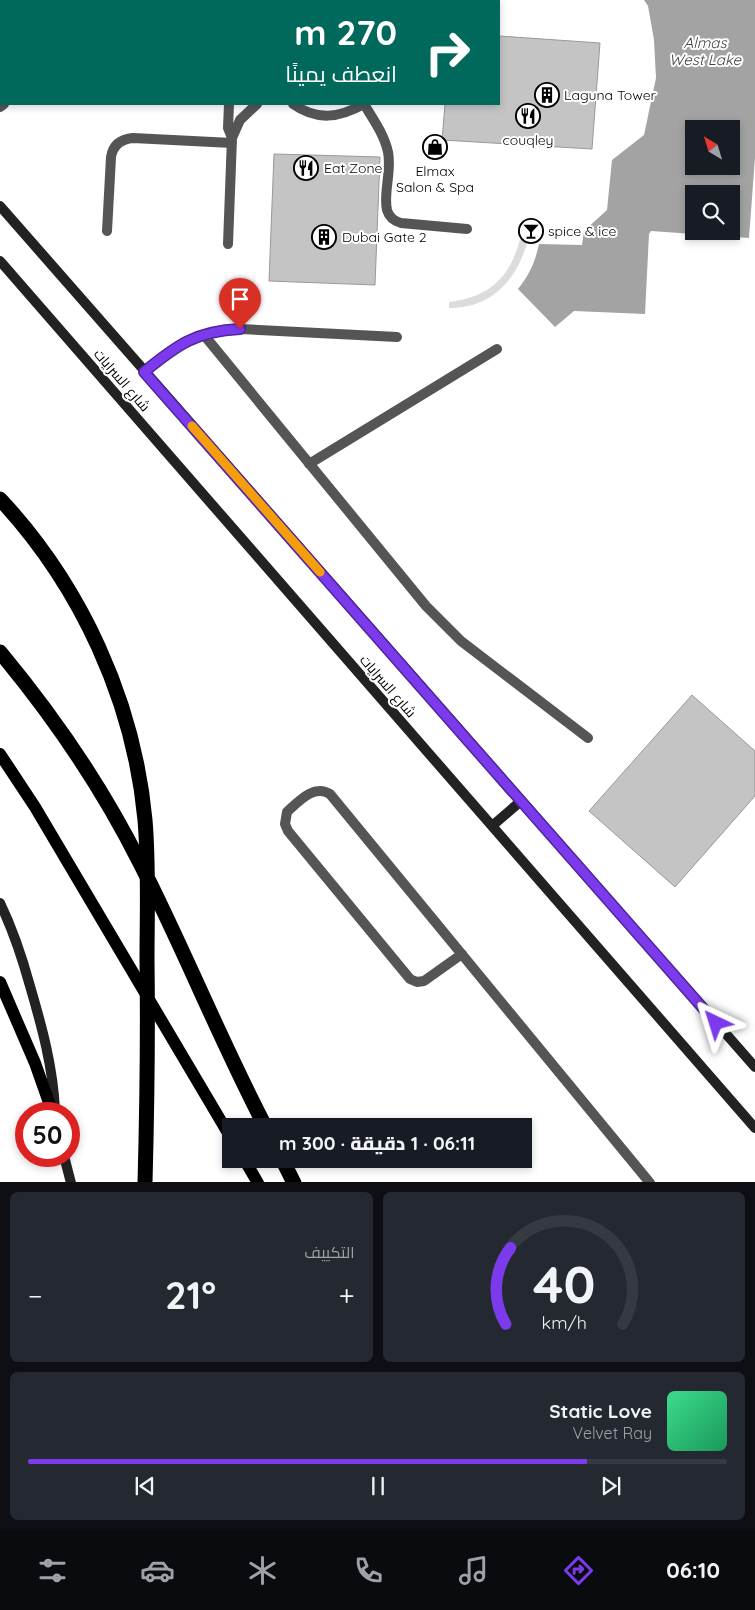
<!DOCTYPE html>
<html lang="ar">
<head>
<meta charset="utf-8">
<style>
	body { margin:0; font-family:Quicksand,Cairo,sans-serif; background:#242831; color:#f1f3f6; direction:rtl; height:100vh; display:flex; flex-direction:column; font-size:19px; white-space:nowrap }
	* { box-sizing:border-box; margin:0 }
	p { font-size:16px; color:#9ea1a6 }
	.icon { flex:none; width:28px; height:28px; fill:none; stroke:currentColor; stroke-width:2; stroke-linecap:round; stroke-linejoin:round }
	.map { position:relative; height:1182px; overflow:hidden; direction:ltr }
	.panel { display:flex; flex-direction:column; gap:10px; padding:10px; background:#0d0f14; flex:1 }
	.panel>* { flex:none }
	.banner { position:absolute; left:0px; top:0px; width:500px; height:105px; box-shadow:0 2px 8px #0003; direction:rtl; background:#00695c; color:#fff; overflow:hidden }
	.needle { width:32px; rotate:322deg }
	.controls { position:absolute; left:685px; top:120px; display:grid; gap:10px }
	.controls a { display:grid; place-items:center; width:55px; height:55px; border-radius:0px; background:#171b24; box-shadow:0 2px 8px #0003; font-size:25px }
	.speed { position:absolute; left:15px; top:1102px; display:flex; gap:10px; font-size:25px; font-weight:700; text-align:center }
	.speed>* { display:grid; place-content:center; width:65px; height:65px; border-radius:50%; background:#171b24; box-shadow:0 2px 8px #0003; line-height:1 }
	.speed .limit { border:8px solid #d22; background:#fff; color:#111 }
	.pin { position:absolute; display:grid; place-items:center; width:42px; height:42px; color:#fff; margin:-51px -21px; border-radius:50% 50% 50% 0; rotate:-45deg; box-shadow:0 0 5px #0007 }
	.pin .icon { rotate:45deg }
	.me { position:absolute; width:55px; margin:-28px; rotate:319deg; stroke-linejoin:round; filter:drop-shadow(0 0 4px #0008) }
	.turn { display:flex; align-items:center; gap:18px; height:105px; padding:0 20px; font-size:22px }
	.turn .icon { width:65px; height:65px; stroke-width:2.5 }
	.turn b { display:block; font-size:35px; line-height:42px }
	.big { font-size:38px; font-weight:800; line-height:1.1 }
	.panel .widget { flex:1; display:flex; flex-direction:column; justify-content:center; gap:8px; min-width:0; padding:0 18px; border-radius:8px; background:#242831 }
	.panel .dial { align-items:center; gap:0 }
	.dial svg { height:130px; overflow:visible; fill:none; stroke:#363941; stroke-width:7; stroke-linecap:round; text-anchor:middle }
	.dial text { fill:#f1f3f6; stroke:none }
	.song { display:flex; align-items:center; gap:15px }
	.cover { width:60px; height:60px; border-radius:8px; background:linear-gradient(135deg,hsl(150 70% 55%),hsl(150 70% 35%)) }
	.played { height:5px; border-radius:2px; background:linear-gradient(90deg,#7c3aed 80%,#363941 80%) }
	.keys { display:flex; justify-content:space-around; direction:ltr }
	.heat { display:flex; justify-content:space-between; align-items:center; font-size:28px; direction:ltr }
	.panel .tiles { flex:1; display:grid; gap:10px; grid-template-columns:1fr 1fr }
	.widget:last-child { grid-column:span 2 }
	.trip { position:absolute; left:222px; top:1118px; width:310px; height:50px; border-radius:0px; background:#171b24; box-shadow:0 2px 8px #0003; font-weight:800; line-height:50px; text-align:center; direction:rtl }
	.dock { display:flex; height:80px; justify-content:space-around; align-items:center; background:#090b0e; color:#9ea1a6 }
	.dock .icon { width:35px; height:35px }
	.dock .on { color:#7c3aed }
	.dock b { font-size:22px; color:#f1f3f6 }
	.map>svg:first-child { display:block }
	.green { fill:#dcdcdc }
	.water { fill:#a3a3a3; fill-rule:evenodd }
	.building { fill:#c4c4c4; stroke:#999 }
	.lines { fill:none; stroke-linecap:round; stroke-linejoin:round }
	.lane { stroke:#555; stroke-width:10 }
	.secondary { stroke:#222; stroke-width:10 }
	.primary { stroke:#000; stroke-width:12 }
	.highway { stroke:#000; stroke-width:15 }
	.route-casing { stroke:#51269a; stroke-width:12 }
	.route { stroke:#7c3aed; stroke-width:9 }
	.slow { stroke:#f59e0b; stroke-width:9 }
	.labels { text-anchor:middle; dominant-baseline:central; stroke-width:4; stroke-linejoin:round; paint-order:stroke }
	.poi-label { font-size:14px; fill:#000; stroke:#fff; text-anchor:start }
	.street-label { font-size:14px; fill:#000; stroke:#fff }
	.water-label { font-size:15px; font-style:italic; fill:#444; stroke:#fff }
</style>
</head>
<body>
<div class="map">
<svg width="755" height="1183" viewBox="0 0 755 1183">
	<rect width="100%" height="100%" fill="#fff"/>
	<!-- green -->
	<path class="green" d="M520,239l8,1c-11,40 -36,68 -79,68v-6c40,-5 61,-24 71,-63z"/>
	<!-- water -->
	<path class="water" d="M644,0h111v157l-6,81 -98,-7 -2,3 -4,80 -71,-3 -19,16 -37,-38c12,-15 17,-27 21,-45l43,1 2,-14 23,-21 5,-50 32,-25 12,-57 -2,-38 -6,-34zM694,129h37v37h-37zM694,194h37v37h-37z"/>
	<!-- building -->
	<path class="building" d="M499,36l101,7 -8,106 -150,-9 3,-36h54z
		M274,154l106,3 -5,128 -106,-4z
		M692,695l63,56v45l-80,91 -86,-76z"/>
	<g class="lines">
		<!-- lane -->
		<path class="lane" d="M271,0l2,1
			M127,1v-1
			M181,1v-1
			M243,1v-1
			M323,1h9
			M394,1l2,-1
			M0,10h1
			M0,38h1
			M0,80l1,-1
			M229,104l-1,24 4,10
			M293,104c24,17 46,14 71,0 9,15 20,30 24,48 4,19 -5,41 -1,58 2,7 7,11 14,13l66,6
			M0,107l4,-3
			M107,231l4,-74c2,-12 10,-18 22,-19l99,5
			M228,244l4,-106 8,-18 17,-16
			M204,335l222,271 35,35 127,97
			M144,372c33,-27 52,-41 96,-43l157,8
			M309,464l188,-115
			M462,954l-38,27 -7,1 -7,-3 -122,-148 -3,-7 2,-12c12,-11 27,-28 43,-18l320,389"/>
		<!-- secondary -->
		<path class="secondary" d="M0,206l755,861
			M0,261l755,867
			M492,826l29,-25
			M0,903c13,27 22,54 30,83 12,41 23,81 25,124
			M64,1156l7,27"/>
		<!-- primary -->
		<path class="primary" d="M0,754l35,53 196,331
			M0,982l35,81 18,51
			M244,1159l14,24"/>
		<!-- highway -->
		<path class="highway" d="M0,499c81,87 134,202 145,321 4,47 2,93 2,140 1,74 0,148 -2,223
			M0,652c54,65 102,135 140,211 44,86 80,177 125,263
			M282,1159l12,24"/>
	</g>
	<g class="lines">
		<defs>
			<path id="route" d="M240,329c-44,2 -63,16 -96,43l572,651"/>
		</defs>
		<!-- route casing -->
		<use href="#route" class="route-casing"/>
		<!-- route -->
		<use href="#route" class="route"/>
		<!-- slow -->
		<path class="slow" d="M192,426l128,146"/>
	</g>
	<!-- icons -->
	<defs>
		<symbol id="building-ring" viewBox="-11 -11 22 22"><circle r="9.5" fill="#fff" stroke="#000" stroke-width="1.5"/><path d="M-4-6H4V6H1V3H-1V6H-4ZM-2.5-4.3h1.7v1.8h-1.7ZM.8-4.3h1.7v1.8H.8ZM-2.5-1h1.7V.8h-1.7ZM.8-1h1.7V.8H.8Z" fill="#000"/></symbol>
		<symbol id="restaurant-ring" viewBox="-11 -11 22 22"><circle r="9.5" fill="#fff" stroke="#000" stroke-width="1.5"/><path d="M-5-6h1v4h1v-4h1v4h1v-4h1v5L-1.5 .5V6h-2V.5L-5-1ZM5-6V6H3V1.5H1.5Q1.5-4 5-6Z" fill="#000"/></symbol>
		<symbol id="shop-ring" viewBox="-11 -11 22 22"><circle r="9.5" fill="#fff" stroke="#000" stroke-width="1.5"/><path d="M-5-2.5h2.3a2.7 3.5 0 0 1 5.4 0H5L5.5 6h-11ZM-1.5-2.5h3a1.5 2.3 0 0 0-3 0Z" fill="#000"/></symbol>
		<symbol id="bar-ring" viewBox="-11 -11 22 22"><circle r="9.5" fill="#fff" stroke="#000" stroke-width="1.5"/><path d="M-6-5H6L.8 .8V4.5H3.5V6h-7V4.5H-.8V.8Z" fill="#000"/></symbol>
	</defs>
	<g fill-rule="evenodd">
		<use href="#building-ring" x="533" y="81" width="28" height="28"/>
		<use href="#restaurant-ring" x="514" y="102" width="28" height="28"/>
		<use href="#shop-ring" x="421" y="133" width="28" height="28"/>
		<use href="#restaurant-ring" x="292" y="154" width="28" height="28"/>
		<use href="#bar-ring" x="517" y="217" width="28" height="28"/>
		<use href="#building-ring" x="310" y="223" width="28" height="28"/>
	</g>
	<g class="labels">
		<!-- poi labels -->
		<g class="poi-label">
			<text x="564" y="95">Laguna Tower</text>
			<text x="528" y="140" text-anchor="middle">couqley</text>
			<text x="324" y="168">Eat Zone</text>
			<text x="435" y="171" text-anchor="middle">Elmax<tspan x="435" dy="16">Salon &amp; Spa</tspan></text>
			<text x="548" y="231">spice &amp; ice</text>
			<text x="342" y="237">Dubai Gate 2</text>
		</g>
		<!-- street labels -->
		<g class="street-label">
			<text transform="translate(122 380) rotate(49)">شارع السرايات</text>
			<text transform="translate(388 686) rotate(49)">شارع السرايات</text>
		</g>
		<!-- water labels -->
		<g class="water-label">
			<text x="705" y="42">Almas<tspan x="705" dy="17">West Lake</tspan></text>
		</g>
	</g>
</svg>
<div class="controls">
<a><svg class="needle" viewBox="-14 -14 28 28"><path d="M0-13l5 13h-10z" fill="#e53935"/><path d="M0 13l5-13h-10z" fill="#9ea1a6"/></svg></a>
<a><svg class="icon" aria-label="search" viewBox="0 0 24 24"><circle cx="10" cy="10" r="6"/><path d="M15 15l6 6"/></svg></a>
</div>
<div class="speed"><div class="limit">50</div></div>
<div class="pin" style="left:240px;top:329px;background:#d93025"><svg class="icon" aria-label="arrive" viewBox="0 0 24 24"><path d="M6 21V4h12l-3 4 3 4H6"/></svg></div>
<svg class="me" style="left:716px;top:1023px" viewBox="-20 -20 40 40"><path d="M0-17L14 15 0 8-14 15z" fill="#7c3aed" stroke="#fff" stroke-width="4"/></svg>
<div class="trip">06:11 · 1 دقيقة · 300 m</div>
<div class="banner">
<div class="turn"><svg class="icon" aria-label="right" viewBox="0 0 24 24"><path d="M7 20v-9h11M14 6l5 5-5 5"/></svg><div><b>270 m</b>انعطف يمينًا</div></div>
</div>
</div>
<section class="panel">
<div class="tiles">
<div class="widget dial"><svg viewBox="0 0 100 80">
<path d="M14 69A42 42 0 1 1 86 69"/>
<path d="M14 69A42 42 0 0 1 17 22" stroke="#7c3aed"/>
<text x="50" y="56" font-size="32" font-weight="700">40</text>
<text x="50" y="72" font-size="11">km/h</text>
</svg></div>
<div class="widget"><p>التكييف</p>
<div class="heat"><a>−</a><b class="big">21°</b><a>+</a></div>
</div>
<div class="widget">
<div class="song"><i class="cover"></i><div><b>Static Love</b><p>Velvet Ray</p></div></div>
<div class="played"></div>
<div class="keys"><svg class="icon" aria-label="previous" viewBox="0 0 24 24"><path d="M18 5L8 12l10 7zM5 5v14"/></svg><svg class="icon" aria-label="pause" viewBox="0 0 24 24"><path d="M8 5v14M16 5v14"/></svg><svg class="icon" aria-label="next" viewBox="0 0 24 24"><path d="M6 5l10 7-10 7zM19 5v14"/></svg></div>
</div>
</div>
</section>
<nav class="dock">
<b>06:10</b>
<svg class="icon on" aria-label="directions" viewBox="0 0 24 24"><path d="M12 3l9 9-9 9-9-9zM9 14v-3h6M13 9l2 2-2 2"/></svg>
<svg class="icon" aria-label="music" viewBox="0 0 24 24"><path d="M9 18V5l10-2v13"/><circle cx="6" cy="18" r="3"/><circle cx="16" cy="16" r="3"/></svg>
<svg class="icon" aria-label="phone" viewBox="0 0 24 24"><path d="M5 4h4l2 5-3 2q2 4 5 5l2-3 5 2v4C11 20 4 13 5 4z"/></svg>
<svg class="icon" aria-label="climate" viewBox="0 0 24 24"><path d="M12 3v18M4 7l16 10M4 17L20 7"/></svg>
<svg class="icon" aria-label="car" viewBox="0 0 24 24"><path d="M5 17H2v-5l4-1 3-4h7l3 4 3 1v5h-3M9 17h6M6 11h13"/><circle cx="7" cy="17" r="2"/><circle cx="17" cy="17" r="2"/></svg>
<svg class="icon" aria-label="filters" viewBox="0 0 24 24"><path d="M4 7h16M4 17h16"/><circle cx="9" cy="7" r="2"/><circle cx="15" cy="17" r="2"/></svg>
</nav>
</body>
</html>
